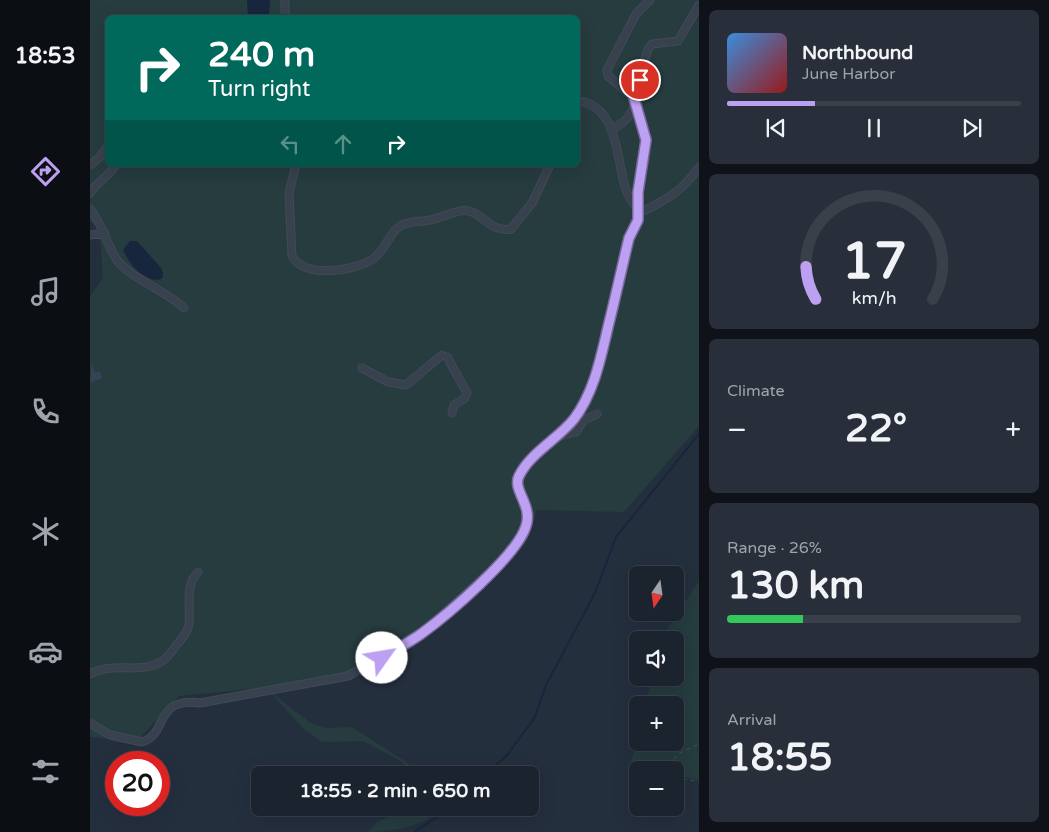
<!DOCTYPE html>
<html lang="en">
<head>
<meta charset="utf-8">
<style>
	body { margin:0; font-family:"Varela Round",sans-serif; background:#282f3a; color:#f1f3f6; height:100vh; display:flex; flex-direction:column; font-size:19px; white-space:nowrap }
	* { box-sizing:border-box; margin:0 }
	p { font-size:16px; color:#a0a4aa }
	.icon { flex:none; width:28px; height:28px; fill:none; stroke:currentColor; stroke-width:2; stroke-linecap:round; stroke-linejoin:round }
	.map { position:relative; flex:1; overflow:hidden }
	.side { display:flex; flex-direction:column; gap:10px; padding:10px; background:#0f1319; width:350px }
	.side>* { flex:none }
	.top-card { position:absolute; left:15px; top:15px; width:475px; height:152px; border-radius:8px; box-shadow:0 5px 20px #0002,0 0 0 1px #39404a; background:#00695c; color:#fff; overflow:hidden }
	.needle { width:32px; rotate:193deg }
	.fabs { position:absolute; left:539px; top:566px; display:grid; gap:10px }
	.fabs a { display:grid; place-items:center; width:55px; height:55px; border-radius:8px; background:#1b232e; box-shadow:0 5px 20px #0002,0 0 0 1px #39404a; font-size:25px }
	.speed { position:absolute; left:15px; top:751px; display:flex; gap:10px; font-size:25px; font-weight:700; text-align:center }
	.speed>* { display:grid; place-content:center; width:65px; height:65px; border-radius:50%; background:#1b232e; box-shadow:0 5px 20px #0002,0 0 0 1px #39404a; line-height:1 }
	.speed .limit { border:8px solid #d22; background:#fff; color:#111 }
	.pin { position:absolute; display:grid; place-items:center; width:42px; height:42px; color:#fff; margin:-21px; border:2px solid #fff; border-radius:50%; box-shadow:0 1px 5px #0007 }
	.me { position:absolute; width:55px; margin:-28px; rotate:58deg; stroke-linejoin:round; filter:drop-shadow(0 0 4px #0008) }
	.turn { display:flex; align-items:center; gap:18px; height:105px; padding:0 20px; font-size:22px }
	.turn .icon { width:65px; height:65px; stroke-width:2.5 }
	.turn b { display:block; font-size:35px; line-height:42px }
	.lanes { display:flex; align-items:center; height:48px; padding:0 20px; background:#0003; justify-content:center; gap:25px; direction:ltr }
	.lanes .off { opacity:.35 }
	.big { font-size:38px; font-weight:800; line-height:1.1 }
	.side .tile { flex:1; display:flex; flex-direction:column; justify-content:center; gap:8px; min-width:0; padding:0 18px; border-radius:8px; background:#282f3a }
	.side .dial { align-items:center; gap:0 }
	.dial svg { height:130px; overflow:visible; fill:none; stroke:#39404a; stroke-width:7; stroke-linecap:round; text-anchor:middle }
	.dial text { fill:#f1f3f6; stroke:none }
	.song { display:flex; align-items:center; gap:15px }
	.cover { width:60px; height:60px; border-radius:8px; background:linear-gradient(135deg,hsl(210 70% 55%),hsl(0 70% 35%)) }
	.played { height:5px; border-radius:2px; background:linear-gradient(90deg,#bca0f2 30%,#39404a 30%) }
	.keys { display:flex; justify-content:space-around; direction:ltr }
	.heat { display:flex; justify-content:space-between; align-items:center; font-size:28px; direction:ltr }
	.charge { height:8px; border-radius:4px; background:linear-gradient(90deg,#34c759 26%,#39404a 0) }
	.trip { position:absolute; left:161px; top:766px; width:288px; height:50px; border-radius:8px; background:#1b232e; box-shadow:0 5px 20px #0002,0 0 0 1px #39404a; font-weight:800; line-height:50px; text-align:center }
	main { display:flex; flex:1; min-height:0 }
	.tabs { display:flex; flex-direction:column; width:90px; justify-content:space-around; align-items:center; background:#0b0e12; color:#a0a4aa }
	.tabs .icon { width:35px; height:35px }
	.tabs .active { color:#bca0f2 }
	.tabs b { font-size:22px; color:#f1f3f6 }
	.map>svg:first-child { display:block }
	.green { fill:#263c3f; fill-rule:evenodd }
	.water { fill:#17263c }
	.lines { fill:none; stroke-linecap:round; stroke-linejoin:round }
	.stream { stroke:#17263c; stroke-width:2 }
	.building { fill:#364354 }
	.minor-casing { stroke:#414a57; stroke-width:9 }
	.path { stroke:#3f5557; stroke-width:1; stroke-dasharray:4 4; stroke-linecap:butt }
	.minor { stroke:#38414e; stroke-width:7 }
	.route-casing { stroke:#7a689d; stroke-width:12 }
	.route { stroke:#bca0f2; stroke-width:9 }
</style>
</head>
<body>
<main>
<nav class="tabs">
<b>18:53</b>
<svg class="icon active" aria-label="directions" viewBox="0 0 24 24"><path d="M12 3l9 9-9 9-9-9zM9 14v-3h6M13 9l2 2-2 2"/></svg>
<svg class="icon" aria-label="music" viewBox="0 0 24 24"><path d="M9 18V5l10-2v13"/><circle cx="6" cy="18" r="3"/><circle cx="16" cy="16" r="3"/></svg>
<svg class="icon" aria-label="phone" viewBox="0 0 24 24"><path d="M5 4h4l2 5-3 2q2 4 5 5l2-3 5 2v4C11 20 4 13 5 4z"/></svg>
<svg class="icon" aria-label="climate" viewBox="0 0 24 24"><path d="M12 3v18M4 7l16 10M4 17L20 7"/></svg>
<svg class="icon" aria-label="car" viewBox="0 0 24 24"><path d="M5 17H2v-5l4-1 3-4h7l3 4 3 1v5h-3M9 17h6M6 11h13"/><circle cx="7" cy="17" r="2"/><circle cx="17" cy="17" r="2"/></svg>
<svg class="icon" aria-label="filters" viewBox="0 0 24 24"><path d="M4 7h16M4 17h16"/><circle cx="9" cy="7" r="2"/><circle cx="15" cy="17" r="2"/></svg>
</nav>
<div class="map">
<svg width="609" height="832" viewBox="0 0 609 832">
	<rect width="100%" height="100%" fill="#242f3e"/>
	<!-- green -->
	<path class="green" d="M0,0h609v426l-75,86 -87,-2 -9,29 -20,25 -82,74 -83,42 -164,16 -43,46 -46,-5v-440l13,-19 -4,-53 -9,-3zM18,18h470v147h-470z
		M609,581v200l-24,-7v-4h-17l-27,-7 6,-26 1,5h37v-37h-30l7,-27h23v-38l-14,-2z
		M180,692l41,31 14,5 27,-1 74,48h-10l-15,-14 -38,-20 -41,1 -19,-14z
		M318,808h37l-1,3c-14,3 -15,9 -25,12 -14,6 -35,9 -51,9l9,-10z"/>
	<!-- water -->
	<path class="water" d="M157,0h23l-1,17h-21z
		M40,241h7l24,27 2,5 -1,6c-18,5 -33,-16 -39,-29z"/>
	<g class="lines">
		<!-- stream -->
		<path class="stream" d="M396,775l22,-21 27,-37 11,-32 49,-92 21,-56 83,-103
			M324,832l37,-24"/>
	</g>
	<!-- building -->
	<path class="building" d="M2,362l3,11 5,-2 2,7 -12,5z"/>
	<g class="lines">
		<defs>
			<path id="minor" d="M195,0v18
				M544,98l-26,-22 -1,-6 29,-56 14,-14
				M488,101c41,5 38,59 48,89 3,8 8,14 13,20
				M521,130c13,-7 19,-13 24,-26
				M0,165l9,-7 9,-12
				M206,165l-7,28 3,63c13,23 62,15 81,3 13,-9 15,-25 27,-33 9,-5 20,-4 30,-6 10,-2 20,-7 30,-9 22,-4 26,22 51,18l21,-26 18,-38
				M0,193c7,-11 19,-17 26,-28
				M0,209c14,18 16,35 27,51 13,18 48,30 67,48
				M549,210l5,1c25,-13 38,-20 55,-44
				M0,235l15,-2
				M357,357l20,36 -3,6 -10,6 -2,8
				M272,368l26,14 18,3 36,-30
				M467,437l19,-5 8,-12 13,-6
				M0,674c22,-13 51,1 72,-13 5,-3 9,-9 13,-14 5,-7 13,-14 14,-23 2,-19 -5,-37 9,-52
				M0,723l20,12 32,7c27,-8 11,-45 58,-39l148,-27 73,-42 82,-74 19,-25 7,-20 -4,-14 -7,-13 2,-13 10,-13 44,-43 16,-28 9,-24 30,-129 10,-18 -1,-28 8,-52 -11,-37v-10l13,-44 4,-5 26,-3 21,-36"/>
		</defs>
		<!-- minor casing -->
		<use href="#minor" class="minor-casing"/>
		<!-- path -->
		<path class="path" d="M572,770l18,-17 19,-9
			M585,777l24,5"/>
		<!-- minor -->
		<use href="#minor" class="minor"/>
	</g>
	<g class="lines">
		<defs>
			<path id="route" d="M292,658c13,-8 26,-15 39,-24 26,-19 96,-78 105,-108 7,-21 -14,-36 -7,-50 11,-23 39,-37 55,-57 21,-28 27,-63 35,-96 7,-28 13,-56 20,-85l9,-18v-28l8,-52 -12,-42 6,-18"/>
		</defs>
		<!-- route casing -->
		<use href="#route" class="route-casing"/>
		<!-- route -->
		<use href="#route" class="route"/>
	</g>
</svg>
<div class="fabs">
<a><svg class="needle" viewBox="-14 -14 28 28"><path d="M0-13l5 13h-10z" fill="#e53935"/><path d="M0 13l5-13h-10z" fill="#a0a4aa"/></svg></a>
<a><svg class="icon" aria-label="sound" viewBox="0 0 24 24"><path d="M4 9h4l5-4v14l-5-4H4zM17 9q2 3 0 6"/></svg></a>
<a>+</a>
<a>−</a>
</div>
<div class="speed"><div class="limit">20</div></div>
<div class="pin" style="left:550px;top:80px;background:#d93025"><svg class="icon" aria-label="arrive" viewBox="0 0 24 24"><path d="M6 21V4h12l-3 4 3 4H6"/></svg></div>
<svg class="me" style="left:292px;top:658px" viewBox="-20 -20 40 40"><circle r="19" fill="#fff"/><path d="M0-13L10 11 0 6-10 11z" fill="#bca0f2"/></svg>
<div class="trip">18:55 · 2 min · 650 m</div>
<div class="top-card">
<div class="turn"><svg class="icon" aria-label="right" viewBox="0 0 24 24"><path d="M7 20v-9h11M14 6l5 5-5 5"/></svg><div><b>240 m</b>Turn right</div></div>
<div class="lanes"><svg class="icon off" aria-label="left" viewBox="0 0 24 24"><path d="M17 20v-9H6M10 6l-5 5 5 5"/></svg><svg class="icon off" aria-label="ahead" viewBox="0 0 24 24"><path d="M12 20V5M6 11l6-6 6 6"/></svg><svg class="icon" aria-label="right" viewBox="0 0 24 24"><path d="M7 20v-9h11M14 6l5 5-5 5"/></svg></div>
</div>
</div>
<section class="side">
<div class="tile">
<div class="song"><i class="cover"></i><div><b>Northbound</b><p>June Harbor</p></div></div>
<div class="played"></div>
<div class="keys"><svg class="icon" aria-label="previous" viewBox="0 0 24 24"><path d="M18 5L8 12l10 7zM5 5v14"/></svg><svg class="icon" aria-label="pause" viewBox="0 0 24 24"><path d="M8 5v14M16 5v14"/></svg><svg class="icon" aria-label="next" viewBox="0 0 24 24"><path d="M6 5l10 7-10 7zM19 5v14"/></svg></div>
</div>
<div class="tile dial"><svg viewBox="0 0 100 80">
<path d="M14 69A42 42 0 1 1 86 69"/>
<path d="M14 69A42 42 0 0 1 8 49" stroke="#bca0f2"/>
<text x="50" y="56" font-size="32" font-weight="700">17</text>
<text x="50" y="72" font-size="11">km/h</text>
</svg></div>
<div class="tile"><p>Climate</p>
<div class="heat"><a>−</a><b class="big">22°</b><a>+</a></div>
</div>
<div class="tile"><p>Range · 26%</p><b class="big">130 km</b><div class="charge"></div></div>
<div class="tile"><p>Arrival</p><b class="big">18:55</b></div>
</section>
</main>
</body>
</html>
